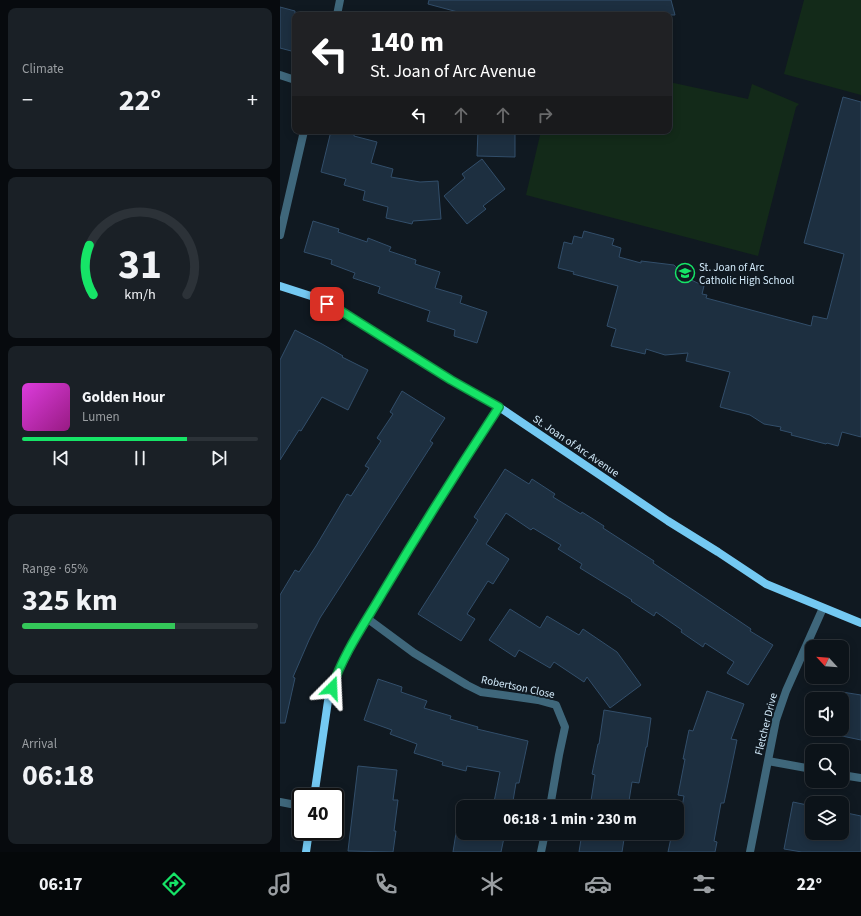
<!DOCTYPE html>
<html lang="en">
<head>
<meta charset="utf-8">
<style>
	body { margin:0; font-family:"Source Sans 3",sans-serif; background:#1a2026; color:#f1f3f6; height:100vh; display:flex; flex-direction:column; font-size:15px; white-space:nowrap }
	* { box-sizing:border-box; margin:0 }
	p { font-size:13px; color:#9a9ea2 }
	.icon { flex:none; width:22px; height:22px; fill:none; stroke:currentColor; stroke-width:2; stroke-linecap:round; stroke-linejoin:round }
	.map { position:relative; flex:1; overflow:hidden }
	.side { display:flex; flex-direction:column; gap:8px; padding:8px; background:#070a0e; width:280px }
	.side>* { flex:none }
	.top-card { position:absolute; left:12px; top:12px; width:380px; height:122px; border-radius:8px; box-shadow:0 2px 10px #0003,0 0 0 1px #2c3238; background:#202124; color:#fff; overflow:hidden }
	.needle { width:26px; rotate:296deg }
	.fabs { position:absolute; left:525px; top:640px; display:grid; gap:8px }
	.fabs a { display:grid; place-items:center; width:44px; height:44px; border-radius:8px; background:#0c1319; box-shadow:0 2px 10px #0003,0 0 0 1px #2c3238; font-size:20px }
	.speed { position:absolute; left:12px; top:788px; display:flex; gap:8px; font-size:20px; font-weight:700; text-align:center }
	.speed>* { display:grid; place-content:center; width:52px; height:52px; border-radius:50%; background:#0c1319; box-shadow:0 2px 10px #0003,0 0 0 1px #2c3238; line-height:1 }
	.speed .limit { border:2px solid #111; border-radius:6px; background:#fff; color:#111 }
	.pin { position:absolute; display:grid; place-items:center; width:34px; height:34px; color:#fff; margin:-17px; border-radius:8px; box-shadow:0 2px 6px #0006 }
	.me { position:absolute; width:44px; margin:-22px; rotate:21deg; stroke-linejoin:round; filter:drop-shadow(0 0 3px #0008) }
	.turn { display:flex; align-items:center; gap:14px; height:84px; padding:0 12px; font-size:18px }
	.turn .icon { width:52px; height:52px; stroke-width:2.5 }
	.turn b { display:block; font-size:28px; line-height:34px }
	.lanes { display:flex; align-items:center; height:38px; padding:0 12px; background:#0003; justify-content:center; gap:20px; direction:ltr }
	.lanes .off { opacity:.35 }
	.big { font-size:30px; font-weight:700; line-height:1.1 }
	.side .widget { flex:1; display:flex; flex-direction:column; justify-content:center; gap:6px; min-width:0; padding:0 14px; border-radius:8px; background:#1a2026 }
	.side .dial { align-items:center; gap:0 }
	.dial svg { height:104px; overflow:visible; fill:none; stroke:#2c3238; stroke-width:7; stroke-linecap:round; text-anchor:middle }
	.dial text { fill:#f1f3f6; stroke:none }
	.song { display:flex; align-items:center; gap:12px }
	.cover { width:48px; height:48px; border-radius:6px; background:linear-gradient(135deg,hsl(300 70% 55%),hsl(310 70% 35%)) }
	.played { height:4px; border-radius:2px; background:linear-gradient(90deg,#16e467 70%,#2c3238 70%) }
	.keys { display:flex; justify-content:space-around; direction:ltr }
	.heat { display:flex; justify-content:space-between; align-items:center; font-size:22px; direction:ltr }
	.charge { height:6px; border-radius:3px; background:linear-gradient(90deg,#34c759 65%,#2c3238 0) }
	.trip { position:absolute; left:176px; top:800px; width:228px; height:40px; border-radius:8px; background:#0c1319; box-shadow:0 2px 10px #0003,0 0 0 1px #2c3238; font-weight:700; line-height:40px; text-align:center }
	.dock { display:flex; height:64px; justify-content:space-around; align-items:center; background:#05080a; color:#9a9ea2 }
	.dock .icon { width:28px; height:28px }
	.dock .active { color:#16e467 }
	.dock b { font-size:18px; color:#f1f3f6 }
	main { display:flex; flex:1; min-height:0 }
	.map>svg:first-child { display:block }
	.green { fill:#132a19 }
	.building { fill:#1d2f40; stroke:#324e6a }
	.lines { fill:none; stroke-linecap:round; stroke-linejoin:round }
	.street { stroke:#3f677b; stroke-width:8 }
	.secondary { stroke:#74c9f2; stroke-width:8 }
	.route-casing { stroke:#0e9443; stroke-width:10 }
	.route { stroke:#16e467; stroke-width:7 }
	.labels { text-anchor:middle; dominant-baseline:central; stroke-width:4; stroke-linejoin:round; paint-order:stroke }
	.poi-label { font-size:11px; fill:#d3ebfb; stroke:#101921; text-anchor:start }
	.street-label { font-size:11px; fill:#d3ebfb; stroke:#101921 }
</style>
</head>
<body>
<main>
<section class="side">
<div class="widget"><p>Climate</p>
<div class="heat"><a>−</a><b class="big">22°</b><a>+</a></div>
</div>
<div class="widget dial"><svg viewBox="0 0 100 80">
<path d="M14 69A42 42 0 1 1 86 69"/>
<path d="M14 69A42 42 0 0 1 11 31" stroke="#16e467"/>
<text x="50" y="56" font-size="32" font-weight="700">31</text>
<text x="50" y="72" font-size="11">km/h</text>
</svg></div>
<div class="widget">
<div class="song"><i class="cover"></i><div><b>Golden Hour</b><p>Lumen</p></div></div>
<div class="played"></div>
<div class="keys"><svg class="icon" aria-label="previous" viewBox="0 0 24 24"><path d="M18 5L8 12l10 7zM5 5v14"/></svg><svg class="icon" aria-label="pause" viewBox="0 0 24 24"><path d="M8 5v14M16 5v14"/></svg><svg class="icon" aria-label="next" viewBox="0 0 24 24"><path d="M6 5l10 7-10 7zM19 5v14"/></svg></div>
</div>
<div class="widget"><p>Range · 65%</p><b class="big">325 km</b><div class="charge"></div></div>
<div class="widget"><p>Arrival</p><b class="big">06:18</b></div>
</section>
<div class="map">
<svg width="581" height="852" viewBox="0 0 581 852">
	<rect width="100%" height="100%" fill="#101921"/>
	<!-- green -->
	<path class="green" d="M524,0h57v95l-77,-21z
		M389,82l79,17 4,-15 47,20 -3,3 -38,149 -232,-61 15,-64h128z"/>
	<!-- building -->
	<path class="building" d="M149,0h242l4,15h-206l-41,-11z
		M0,7l15,4v41l-15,-4z
		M563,97l18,5v335l-19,-5 -4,14 -11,-3 -1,1 -35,-9 1,-2 -12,-3 1,-3 -17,-3 -14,-9 -30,-8 10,-35 -44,-11 2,-8 -23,2 -19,-6 -1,5 -34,-8 5,-17 -9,-3 11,-40 -45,-12 1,-2 -16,-4 6,-26 8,2 2,-8 8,2 2,-7 30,8 -2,6 9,3 -2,9 22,6v-2l33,4 13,13 17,8 -2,8 5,1 -1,3 105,28 2,-10 14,3 17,-65 -40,-11z
		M51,131h15l8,2v3l23,6 -6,21 22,6 -2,8 29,5 18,-1 3,38 -28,2 -1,3 -26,-6 2,-11 -25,-7 2,-9 -21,-6 2,-6 -25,-7z
		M198,131h37v26l-38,-1z
		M202,159l23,30 -22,17 3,3 -19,15 -23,-28 21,-18 -3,-4z
		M33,221l26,8 -1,3 29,10 1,-4 23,9 -2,4 27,9 -1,4 25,8 -5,16 27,8 -2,7 27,9 -10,31 -23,-7 1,-6 -28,-9 3,-10 -52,-18 2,-6 -27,-9 2,-5 -24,-9 1,-4 -28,-8z
		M15,330l27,14 21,12 -1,1 26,13 -20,40 -26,-13 -21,34 -2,-1 -19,30v-100z
		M122,391l43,27 -15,23 3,2 -113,175 -11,22 -16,37 2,1 -10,45h-5v-128l15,-25 4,2 17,-26 31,-52 4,2 18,-28 -4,-2 16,-25 -4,-3 16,-24 -3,-2z
		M225,469l24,15 3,-5 23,15 -2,3 28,17 1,-2 22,14 -1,2 51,33 -1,2 98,66 -1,2 23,14 -25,40 -21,-12 7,-11 -29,-19 -2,4 -22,-15 1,-2 -26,-18 -2,4 -23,-15 1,-1 -52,-32 2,-4 -24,-15 3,-4 -28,-17 -2,2 -25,-17 -20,31 23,15 -16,25 -5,-3 -21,33 8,5 -14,22 -43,-27 60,-94 -4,-3z
		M230,609l30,19 7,-12 32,19 4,-6 34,23 24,33 -31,23 -23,-31 -3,5 -30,-20 -4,6 -31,-18 -4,7 -26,-17z
		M98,679l24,8 -1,5 26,9 -3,7 27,8 -1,3 28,8 -1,2 51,12 -9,42h-3l-4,24h-19l7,-35 -33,-6 -1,5 -24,-6 1,-3 -29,-9 3,-9 -27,-10 2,-4 -28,-10z
		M427,691l37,13 -13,35 6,1 -13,63h-3l-7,38 3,1 -2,10h-47l4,-19h5l7,-37 -6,-1 7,-36h-2l6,-29 4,1z
		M562,692l19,3v45l-19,-4z
		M324,710l47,8 -4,29h-1l-7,36 -7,-1 -4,25h-38l5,-32 -3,-1 6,-30h1z
		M78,766l39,4 -4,30h5l-4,31h2l-3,21 -45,-1z
		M513,802l19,4v27h30v-21l19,4v36h-59l-18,-3z
		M176,833h49l-4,19h-48z
		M302,833h43l-3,19h-43z"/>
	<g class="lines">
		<!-- street -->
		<path class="street" d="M57,15l3,-15
			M0,75l15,5
			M0,235l24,-104
			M88,619l46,34 53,32 14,7 57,8 18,5 9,22 -6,28 -9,52
			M488,761l44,8
			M562,775l19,3
			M0,802l21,4
			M261,852l4,-19
			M470,852l26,-132 10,-29 37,-83"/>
		<!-- secondary -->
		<path class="secondary" d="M0,286l34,11 27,14 110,69 48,27 169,114 50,31 48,32 95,39
			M34,797l14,-96 8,-25 15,-30 68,-114 80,-125
			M26,852l3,-21"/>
	</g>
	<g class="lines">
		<defs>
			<path id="route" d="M47,304l14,7 110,69 48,27c-40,61 -79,123 -116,185 -18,31 -40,62 -51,96"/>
		</defs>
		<!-- route casing -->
		<use href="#route" class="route-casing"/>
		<!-- route -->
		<use href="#route" class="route"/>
	</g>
	<!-- icons -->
	<defs>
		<symbol id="school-ring" viewBox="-11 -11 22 22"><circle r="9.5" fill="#101921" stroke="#16e467" stroke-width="1.5"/><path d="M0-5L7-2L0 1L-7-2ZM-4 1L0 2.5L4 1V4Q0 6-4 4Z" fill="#16e467"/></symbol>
	</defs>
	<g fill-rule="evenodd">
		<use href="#school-ring" x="394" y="262" width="22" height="22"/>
	</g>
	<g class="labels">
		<!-- poi labels -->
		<g class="poi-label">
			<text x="419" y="267">St. Joan of Arc<tspan x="419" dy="13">Catholic High School</tspan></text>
		</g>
		<!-- street labels -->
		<g class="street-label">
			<text transform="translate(296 446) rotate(34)">St. Joan of Arc Avenue</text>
			<text transform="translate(238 687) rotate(12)">Robertson Close</text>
			<text transform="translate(486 724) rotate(-76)">Fletcher Drive</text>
		</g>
	</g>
</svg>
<div class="fabs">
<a><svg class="needle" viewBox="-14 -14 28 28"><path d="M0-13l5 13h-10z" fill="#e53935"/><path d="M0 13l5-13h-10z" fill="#9a9ea2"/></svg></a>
<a><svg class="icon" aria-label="sound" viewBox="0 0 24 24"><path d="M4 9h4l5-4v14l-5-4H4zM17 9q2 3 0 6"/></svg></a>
<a><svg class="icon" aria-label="search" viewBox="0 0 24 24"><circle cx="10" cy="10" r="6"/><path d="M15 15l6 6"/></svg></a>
<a><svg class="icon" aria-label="layers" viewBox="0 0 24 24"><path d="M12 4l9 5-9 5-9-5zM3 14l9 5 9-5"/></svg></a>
</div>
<div class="speed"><div class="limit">40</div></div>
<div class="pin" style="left:47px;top:304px;background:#d93025"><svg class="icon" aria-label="arrive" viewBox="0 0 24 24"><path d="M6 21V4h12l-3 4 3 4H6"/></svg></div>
<svg class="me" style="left:52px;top:688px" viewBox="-20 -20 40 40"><path d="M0-17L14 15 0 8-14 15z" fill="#16e467" stroke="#fff" stroke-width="4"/></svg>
<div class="trip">06:18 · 1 min · 230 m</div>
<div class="top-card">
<div class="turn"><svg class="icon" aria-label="left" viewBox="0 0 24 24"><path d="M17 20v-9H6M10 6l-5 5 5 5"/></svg><div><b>140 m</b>St. Joan of Arc Avenue</div></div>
<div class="lanes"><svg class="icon" aria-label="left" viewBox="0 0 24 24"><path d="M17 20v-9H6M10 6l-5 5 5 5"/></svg><svg class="icon off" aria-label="ahead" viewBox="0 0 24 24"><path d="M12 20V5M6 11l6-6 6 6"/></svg><svg class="icon off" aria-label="ahead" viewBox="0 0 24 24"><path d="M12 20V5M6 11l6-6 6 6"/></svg><svg class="icon off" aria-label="right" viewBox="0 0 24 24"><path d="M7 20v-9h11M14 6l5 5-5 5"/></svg></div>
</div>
</div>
</main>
<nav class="dock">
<b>06:17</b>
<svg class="icon active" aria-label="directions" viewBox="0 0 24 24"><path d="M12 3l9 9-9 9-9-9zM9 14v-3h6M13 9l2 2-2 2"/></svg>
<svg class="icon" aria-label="music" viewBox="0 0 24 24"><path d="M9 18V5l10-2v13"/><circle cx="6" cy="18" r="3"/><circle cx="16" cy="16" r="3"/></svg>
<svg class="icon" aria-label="phone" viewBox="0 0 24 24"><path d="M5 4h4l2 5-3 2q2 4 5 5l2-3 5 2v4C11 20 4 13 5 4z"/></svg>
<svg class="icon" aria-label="climate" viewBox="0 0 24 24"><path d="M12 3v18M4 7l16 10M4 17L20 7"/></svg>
<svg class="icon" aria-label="car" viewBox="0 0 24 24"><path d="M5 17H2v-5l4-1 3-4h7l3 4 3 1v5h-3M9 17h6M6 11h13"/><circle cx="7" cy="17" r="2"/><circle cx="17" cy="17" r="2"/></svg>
<svg class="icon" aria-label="filters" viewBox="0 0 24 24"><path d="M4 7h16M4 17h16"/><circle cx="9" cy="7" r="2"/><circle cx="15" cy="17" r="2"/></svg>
<b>22°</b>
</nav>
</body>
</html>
